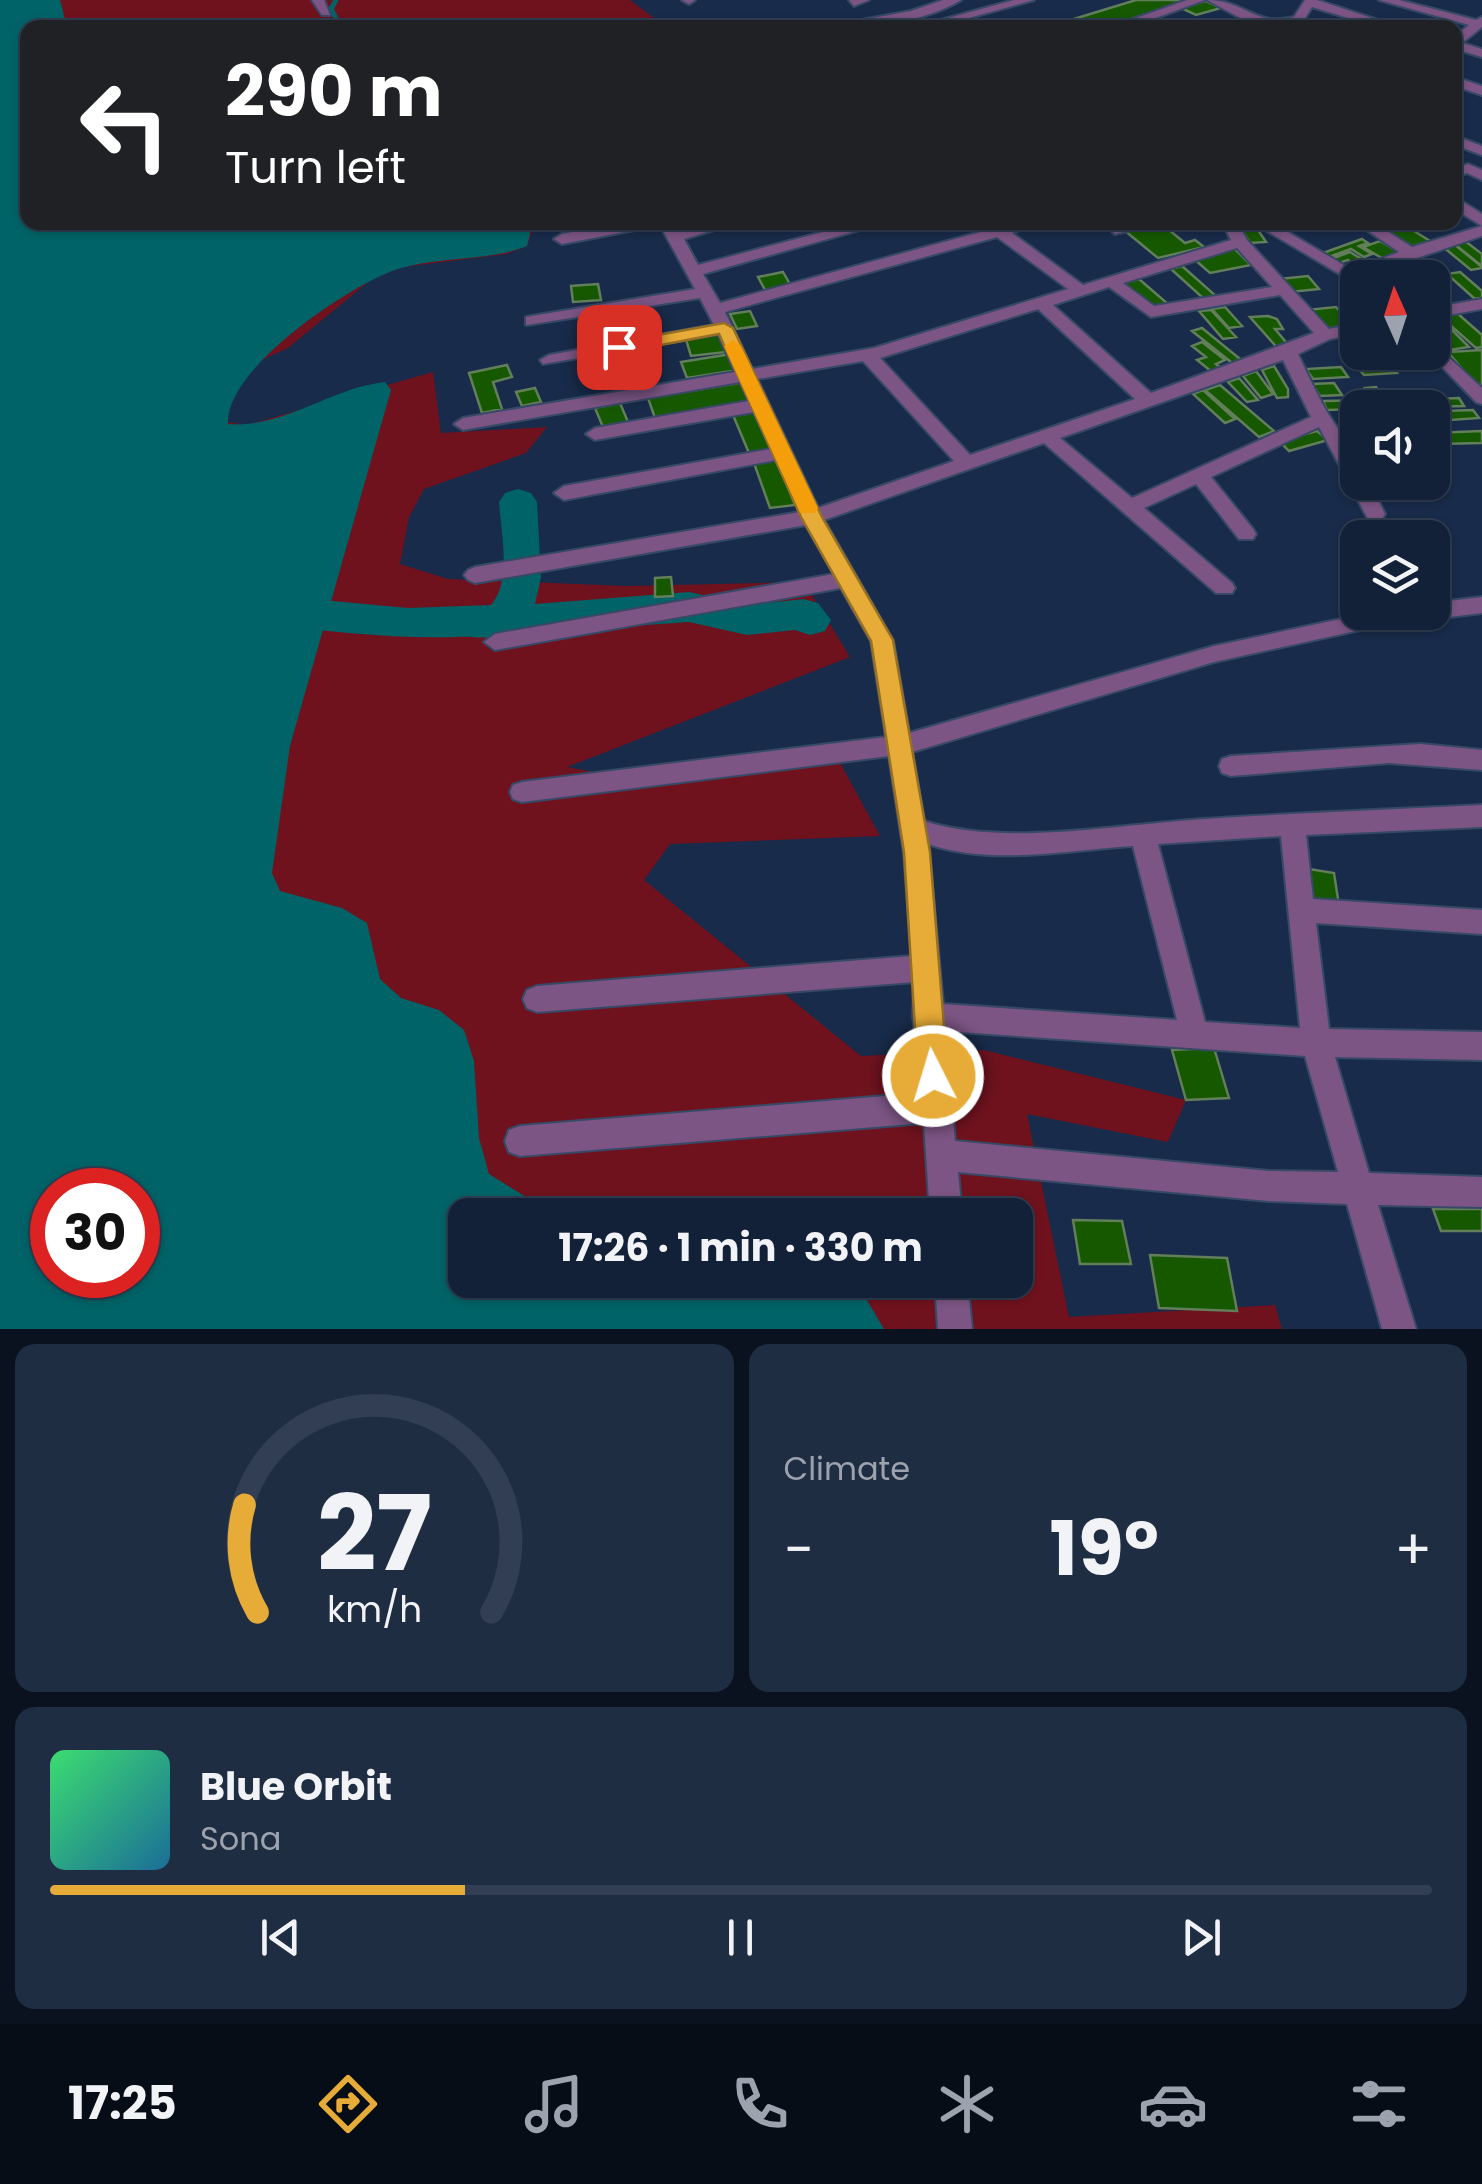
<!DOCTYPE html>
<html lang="en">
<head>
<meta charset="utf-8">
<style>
	body { margin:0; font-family:Poppins,sans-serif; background:#1f2d43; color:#f1f3f6; height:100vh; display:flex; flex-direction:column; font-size:38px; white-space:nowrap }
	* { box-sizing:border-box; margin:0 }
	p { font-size:32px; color:#9ca3ae }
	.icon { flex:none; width:55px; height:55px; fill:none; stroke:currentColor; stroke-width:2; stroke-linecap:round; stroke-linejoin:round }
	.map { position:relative; height:1329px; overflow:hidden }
	.sheet { display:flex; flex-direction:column; gap:15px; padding:15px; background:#0a121f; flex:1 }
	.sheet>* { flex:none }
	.banner { position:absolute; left:20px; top:20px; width:1442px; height:210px; border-radius:20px; box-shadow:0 2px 8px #0004,0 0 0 2px #313e53; background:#202124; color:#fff; overflow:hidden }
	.needle { width:65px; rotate:357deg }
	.controls { position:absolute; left:1340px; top:260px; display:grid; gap:20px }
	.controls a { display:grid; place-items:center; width:110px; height:110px; border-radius:20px; background:#122038; box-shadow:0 2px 8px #0004,0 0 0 2px #313e53; font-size:50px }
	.speed { position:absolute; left:30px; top:1168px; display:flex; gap:20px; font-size:50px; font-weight:700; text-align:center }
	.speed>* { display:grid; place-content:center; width:130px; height:130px; border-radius:50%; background:#122038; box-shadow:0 2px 8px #0004,0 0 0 2px #313e53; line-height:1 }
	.speed .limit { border:15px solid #d22; background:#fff; color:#111 }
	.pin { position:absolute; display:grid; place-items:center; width:85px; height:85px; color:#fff; margin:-42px; border-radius:20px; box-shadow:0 5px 15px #0006 }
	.me { position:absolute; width:110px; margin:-55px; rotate:355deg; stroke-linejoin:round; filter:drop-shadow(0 0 8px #0008) }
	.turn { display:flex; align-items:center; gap:35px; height:210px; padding:0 40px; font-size:45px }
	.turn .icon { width:130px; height:130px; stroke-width:2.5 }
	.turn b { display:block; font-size:70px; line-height:85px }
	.big { font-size:75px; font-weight:700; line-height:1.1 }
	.sheet .widget { flex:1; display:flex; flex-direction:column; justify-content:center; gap:15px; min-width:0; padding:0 35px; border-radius:20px; background:#1f2d43 }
	.sheet .dial { align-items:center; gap:0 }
	.dial svg { height:260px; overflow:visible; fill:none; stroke:#313e53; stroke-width:7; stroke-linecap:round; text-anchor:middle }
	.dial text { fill:#f1f3f6; stroke:none }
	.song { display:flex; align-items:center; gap:30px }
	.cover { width:120px; height:120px; border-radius:15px; background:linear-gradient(135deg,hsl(140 70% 55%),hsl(200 70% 35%)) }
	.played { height:10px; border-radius:5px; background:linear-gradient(90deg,#e7ac37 30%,#313e53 30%) }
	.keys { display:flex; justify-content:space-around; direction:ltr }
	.heat { display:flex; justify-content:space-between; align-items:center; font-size:55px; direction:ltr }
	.sheet .tiles { flex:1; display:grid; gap:15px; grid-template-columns:1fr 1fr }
	.widget:last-child { grid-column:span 2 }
	.trip { position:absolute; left:448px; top:1198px; width:585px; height:100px; border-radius:20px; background:#122038; box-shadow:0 2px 8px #0004,0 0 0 2px #313e53; font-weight:700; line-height:100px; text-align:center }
	.tab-bar { display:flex; height:160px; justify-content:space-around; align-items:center; background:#070d16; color:#9ca3ae }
	.tab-bar .icon { width:70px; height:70px }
	.tab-bar .current { color:#e7ac37 }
	.tab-bar b { font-size:45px; color:#f1f3f6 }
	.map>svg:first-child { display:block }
	.green { fill:#6f121e; fill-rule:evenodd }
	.water { fill:#006367; fill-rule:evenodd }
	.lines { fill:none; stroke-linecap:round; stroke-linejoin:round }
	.stream { stroke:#006367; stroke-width:5 }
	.river { fill:#006367; fill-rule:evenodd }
	.building { fill:#165800; stroke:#627e5b; stroke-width:2.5 }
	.street-casing { stroke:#374966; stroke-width:4 }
	.street { fill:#7c5584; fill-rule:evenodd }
	.route { fill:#e7ac37; stroke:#967024; stroke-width:2.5 }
	.slow { fill:#f59e0b }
</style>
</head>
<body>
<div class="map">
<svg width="1482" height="1329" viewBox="0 0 1482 1329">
	<rect width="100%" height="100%" fill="#182b4a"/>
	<!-- green -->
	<path class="green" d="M0,0h630l36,27 -638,1v194l507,1 -8,23 -20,8 -104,13 -30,11 -85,70 -138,63 97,14 186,-53 8,61 106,-6 -21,26 -102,36 -15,28 -9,47 48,15 178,7 178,-4 46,75 -283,110 85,16 180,-35 48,88 -210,8 -26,36 217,176 123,-6 202,50 -18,42 -141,-28 42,203 206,-12 7,24h-1282zM52,1190h86v85h-86zM465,1215h550v65h-550z"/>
	<!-- water -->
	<path class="water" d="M0,0h60l7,27 -39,1v194l498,1 4,11 -3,12c-41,16 -87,10 -129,23 -47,15 -174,100 -170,155 57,4 102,-36 157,-42l6,8 -101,356 -18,127 8,18 62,17 25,15 13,56 21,19 38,12 25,20 10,31 5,77 10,36 37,23 81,18h-142v65h390l29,49h-884zM52,1190h86v85h-86z"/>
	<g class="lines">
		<!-- stream -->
		<path class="stream" d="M336,0l-5,9 6,11 17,8"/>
		<!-- river -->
		<path class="river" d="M518,489l13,4 6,9 4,75 -6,27 154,-12 58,13 57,-6 14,4 13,17 -6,11 -15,4 -15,-5 -48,5 -58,-13 -187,13c-17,5 -29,1 -46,2 -63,2 -126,-6 -189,-12l-14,-4 -6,-11 6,-11 14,-4 141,13 83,-3c21,-24 10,-73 8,-103l6,-9z"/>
	</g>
	<!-- building -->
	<path class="building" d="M1136,0h50l-80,28 -55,-2z
		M1206,1l15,7 -25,7 -15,-7z
		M1156,222h16l6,5 -9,3 16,13 10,-3 9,7 -46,11 -34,-28z
		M1237,222l19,5 10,15 -16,1z
		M1403,224l27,17 -23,7 -27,-18z
		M1362,239l6,4 -9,3 13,8 -8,3 -13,-8 -25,9 -6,-4z
		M1380,241l22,13 -17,6 -22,-13z
		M1465,241l17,13v12l-29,-23z
		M1454,244l28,23v1l-11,2 -29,-24z
		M1227,248l9,2 15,15 -41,8 -16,-14z
		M1350,252l21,13 -18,7 -8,-6 8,-2 -5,-4 -9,3 -8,-4z
		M1182,266l34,30 -12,3 -33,-30z
		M783,272l8,14 -26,4 -7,-13z
		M1460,272l22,19v6l-7,2 -28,-25z
		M1308,276l11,13 -29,3 -11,-13z
		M1139,279l29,25 -17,4 -29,-25z
		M598,284l3,16 -28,2 -2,-16z
		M1225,307l17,19 -13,2 -17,-19z
		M1336,307l16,19 -29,3 -16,-19z
		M1211,310l25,27 -13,2 -24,-28z
		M750,311l7,15 -20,3 -7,-15z
		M1457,313l25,22v12l-6,1 -36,-32z
		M1268,316l9,3 6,10h-8l15,18 -10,4 -30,-34z
		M1440,318l29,29 -26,4 -11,-12v-20z
		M1202,328l43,35 -9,3 -44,-35z
		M720,332l6,20 -35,4 -6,-20z
		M1202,342l23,18 -9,4 10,8 -10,3 -19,-15 9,-3 -14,-11z
		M1482,350v43l-34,-41z
		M731,354l7,16 -51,8 -6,-16z
		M507,365l5,12 -19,5 9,27 -20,4 -13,-40z
		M1391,365l6,8 -33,2 -6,-7z
		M1274,366l14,23v8l-11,1 -15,-28z
		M1341,367l7,10 -35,2 -7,-10z
		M1256,371l17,23 -12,4 -18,-22z
		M1239,378l19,22 -11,2 -19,-20z
		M745,382l9,20 -99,16 -7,-20z
		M1334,383l8,12 -22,1 -8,-12z
		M1220,385l54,46 -15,6 -54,-47z
		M1376,387l12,21 -61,2 -4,-9 50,-1 -8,-12z
		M535,388l6,14 -19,4 -6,-14z
		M1203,390l32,29 -10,4 -32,-29z
		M1459,398l5,8 -73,2 -4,-7z
		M620,403l8,19 -25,5 -8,-19z
		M1473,410l6,8 -29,2 -6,-9z
		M757,411l16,38 -24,4 -16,-38z
		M1317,431l11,9 -39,11 -10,-10z
		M1482,431v12l-44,1 -6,-7v-4z
		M777,460l18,45 -25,3 -16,-45z
		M671,577l2,19 -18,1v-19z
		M1309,869l25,4 6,39 -25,-4z
		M1214,1048l15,50 -43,2 -14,-50z
		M1433,1209h49v22h-41z
		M1073,1220l49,1 9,43h-51z
		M1150,1255l77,3 10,53 -78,-3z"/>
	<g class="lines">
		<defs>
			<path id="street" d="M312,0h12l6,15h-8z
				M682,0h13l-6,4z
				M849,0h20l-15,6z
				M943,0h18c-39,24 -98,28 -143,28l93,-17z
				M1014,0h20l-87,24 -6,-4z
				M1187,0h18l-77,28h-20z
				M1207,0c37,0 48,27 87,17l11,-17h12l85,28h-21l-69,-21 -10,16 -43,5z
				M1379,0h20l77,20 6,-3v10l-20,16 20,6v8l-27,-8v-13l14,-11z
				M1455,77l27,9v9l-27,-9z
				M1455,136l27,10v9l-27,-10z
				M1468,164l14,6v10l-15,-7 -12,4v-9z
				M1455,197l27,17v12l-27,-17z
				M627,222h47l5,9 34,-9h27l-56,17 14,26 163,-43h27l-185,52 17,29 268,-73 7,-7 46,-1 -29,11 71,52 148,-45 -9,-18h15l10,18 82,89 29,-6v10l-28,6 -32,15c9,19 18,39 29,58 16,27 31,35 31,70h11l16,32 -3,5h-14l-49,-92 -108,50 42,52 3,5 -3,5h-14l-43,-55 -52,24 88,75 3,5 -3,5h-16l-172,-150 -220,77 69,121 16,92 305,-87 160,-34h58v-9l50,-6v16l-50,6 -8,-3 -210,46 -302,90 12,69c77,25 186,5 267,-1 97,-7 194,-10 291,-15v22l-176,8 7,64 169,11v24l-166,-11 13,106 153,3v28l-147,-3 34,116 113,4v30l-104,-2 38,124h-34l-35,-125 -78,-3 -311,-29 4,43h-32l-6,-92 -404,33 -11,-4 -4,-11 4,-11 11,-4 402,-33 -9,-77 1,-34 -377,30 -10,-4 -4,-9 4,-9 10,-4 375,-30 -8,-103 -15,-97 -367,46 -9,-3 -3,-7 3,-7 9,-3 364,-45 -15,-96 -30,-53 -346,62 -11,-8 11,-8 339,-60 -28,-49 -331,58 -7,-3 -4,-5 4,-5 7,-3 325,-55 -24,-52 -212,40 -10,-7 10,-7 207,-37 -17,-37 -159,28 -9,-6 9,-6 154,-27 -9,-19 -277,48 -9,-6 9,-6 272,-46 -17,-38 -175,30 -3,-4 9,-5 165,-30 -14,-27 -174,27v-8l6,-1 163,-27 -35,-64 -98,19 -8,-5 8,-5zM997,237l71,52 -194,59 -122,21 -27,-57zM1237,248l35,39 -118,19 -31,-23zM1109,287l42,30 129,-22 34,38 -163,60 -98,-88zM1038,309l97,90 -165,56 -90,-97zM1283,360l28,57 -179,81 -72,-60zM863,361l91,100 -136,47 -61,-129zM1281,836l19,192 -95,-6 -47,-178zM928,844c65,22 138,6 205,2l44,174 -234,-16zM945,1031l360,25 33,116 -69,-1 -314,-30z
				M1103,222h17l8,9 -13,3z
				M1252,222h19l81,48 47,-18 -44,-30h18l39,25 70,-21v10l-124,42v7z
				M1482,299v10l-50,9v-10z
				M1432,342l50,46v16l-6,-2 -48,-50h4z
				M1420,744l62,6v20l-93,-7 -158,13 -9,-3 -3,-7 3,-7 9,-3z
				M935,1280h32l5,49h-34z"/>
		</defs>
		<!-- street casing -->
		<use href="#street" class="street-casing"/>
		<!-- street -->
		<use href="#street" class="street"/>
	</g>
	<!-- route -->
	<path class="route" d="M724,323l9,5 89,189 71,123 37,212 18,224 -5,11 -10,4 -10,-4 -5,-11 -14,-224 -33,-211 -70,-124 -82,-183 -100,19 -9,-6 9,-5z"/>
	<!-- slow -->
	<path class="slow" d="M733,340l8,6 77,162 -3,5h-15l-2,-5 -74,-162z"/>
</svg>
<div class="controls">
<a><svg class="needle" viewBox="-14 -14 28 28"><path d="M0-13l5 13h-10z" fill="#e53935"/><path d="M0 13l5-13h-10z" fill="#9ca3ae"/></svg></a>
<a><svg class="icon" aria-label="sound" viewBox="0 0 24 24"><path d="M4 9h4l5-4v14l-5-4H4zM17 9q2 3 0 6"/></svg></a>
<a><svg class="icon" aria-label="layers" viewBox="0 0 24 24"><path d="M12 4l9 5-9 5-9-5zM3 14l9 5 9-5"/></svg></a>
</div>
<div class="speed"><div class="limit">30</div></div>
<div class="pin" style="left:619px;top:347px;background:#d93025"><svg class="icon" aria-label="arrive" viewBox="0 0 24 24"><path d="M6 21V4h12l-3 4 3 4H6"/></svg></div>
<svg class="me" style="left:933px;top:1076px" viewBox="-20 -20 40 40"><circle r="17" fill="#e7ac37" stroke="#fff" stroke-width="3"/><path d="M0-11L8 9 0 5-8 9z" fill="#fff"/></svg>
<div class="trip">17:26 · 1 min · 330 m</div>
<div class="banner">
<div class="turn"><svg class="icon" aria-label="left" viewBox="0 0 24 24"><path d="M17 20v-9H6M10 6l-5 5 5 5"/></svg><div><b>290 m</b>Turn left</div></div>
</div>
</div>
<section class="sheet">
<div class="tiles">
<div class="widget dial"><svg viewBox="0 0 100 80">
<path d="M14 69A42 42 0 1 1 86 69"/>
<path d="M14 69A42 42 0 0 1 10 36" stroke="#e7ac37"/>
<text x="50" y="56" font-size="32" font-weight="700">27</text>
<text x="50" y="72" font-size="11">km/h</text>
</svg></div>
<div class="widget"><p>Climate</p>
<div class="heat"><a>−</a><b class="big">19°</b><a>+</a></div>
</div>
<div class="widget">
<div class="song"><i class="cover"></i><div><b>Blue Orbit</b><p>Sona</p></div></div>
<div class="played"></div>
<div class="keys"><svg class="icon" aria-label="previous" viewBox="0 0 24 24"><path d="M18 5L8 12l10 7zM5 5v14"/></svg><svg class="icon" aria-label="pause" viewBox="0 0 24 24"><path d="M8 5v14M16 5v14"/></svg><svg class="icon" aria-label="next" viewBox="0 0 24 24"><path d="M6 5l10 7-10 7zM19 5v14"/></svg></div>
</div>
</div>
</section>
<nav class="tab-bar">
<b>17:25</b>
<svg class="icon current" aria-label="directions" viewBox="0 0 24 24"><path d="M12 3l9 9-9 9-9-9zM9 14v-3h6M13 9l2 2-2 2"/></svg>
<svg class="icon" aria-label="music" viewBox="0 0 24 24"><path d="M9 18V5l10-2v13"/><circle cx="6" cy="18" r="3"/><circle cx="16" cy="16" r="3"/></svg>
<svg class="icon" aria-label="phone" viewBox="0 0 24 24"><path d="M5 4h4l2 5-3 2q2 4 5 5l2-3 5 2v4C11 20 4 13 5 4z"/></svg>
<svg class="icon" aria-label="climate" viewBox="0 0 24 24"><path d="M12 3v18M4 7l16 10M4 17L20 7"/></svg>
<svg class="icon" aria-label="car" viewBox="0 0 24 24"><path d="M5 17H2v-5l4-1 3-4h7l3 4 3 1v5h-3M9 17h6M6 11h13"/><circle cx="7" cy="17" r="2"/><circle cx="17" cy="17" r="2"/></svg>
<svg class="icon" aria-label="filters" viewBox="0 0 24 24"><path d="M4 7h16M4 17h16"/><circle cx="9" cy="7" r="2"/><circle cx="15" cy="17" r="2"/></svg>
</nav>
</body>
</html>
